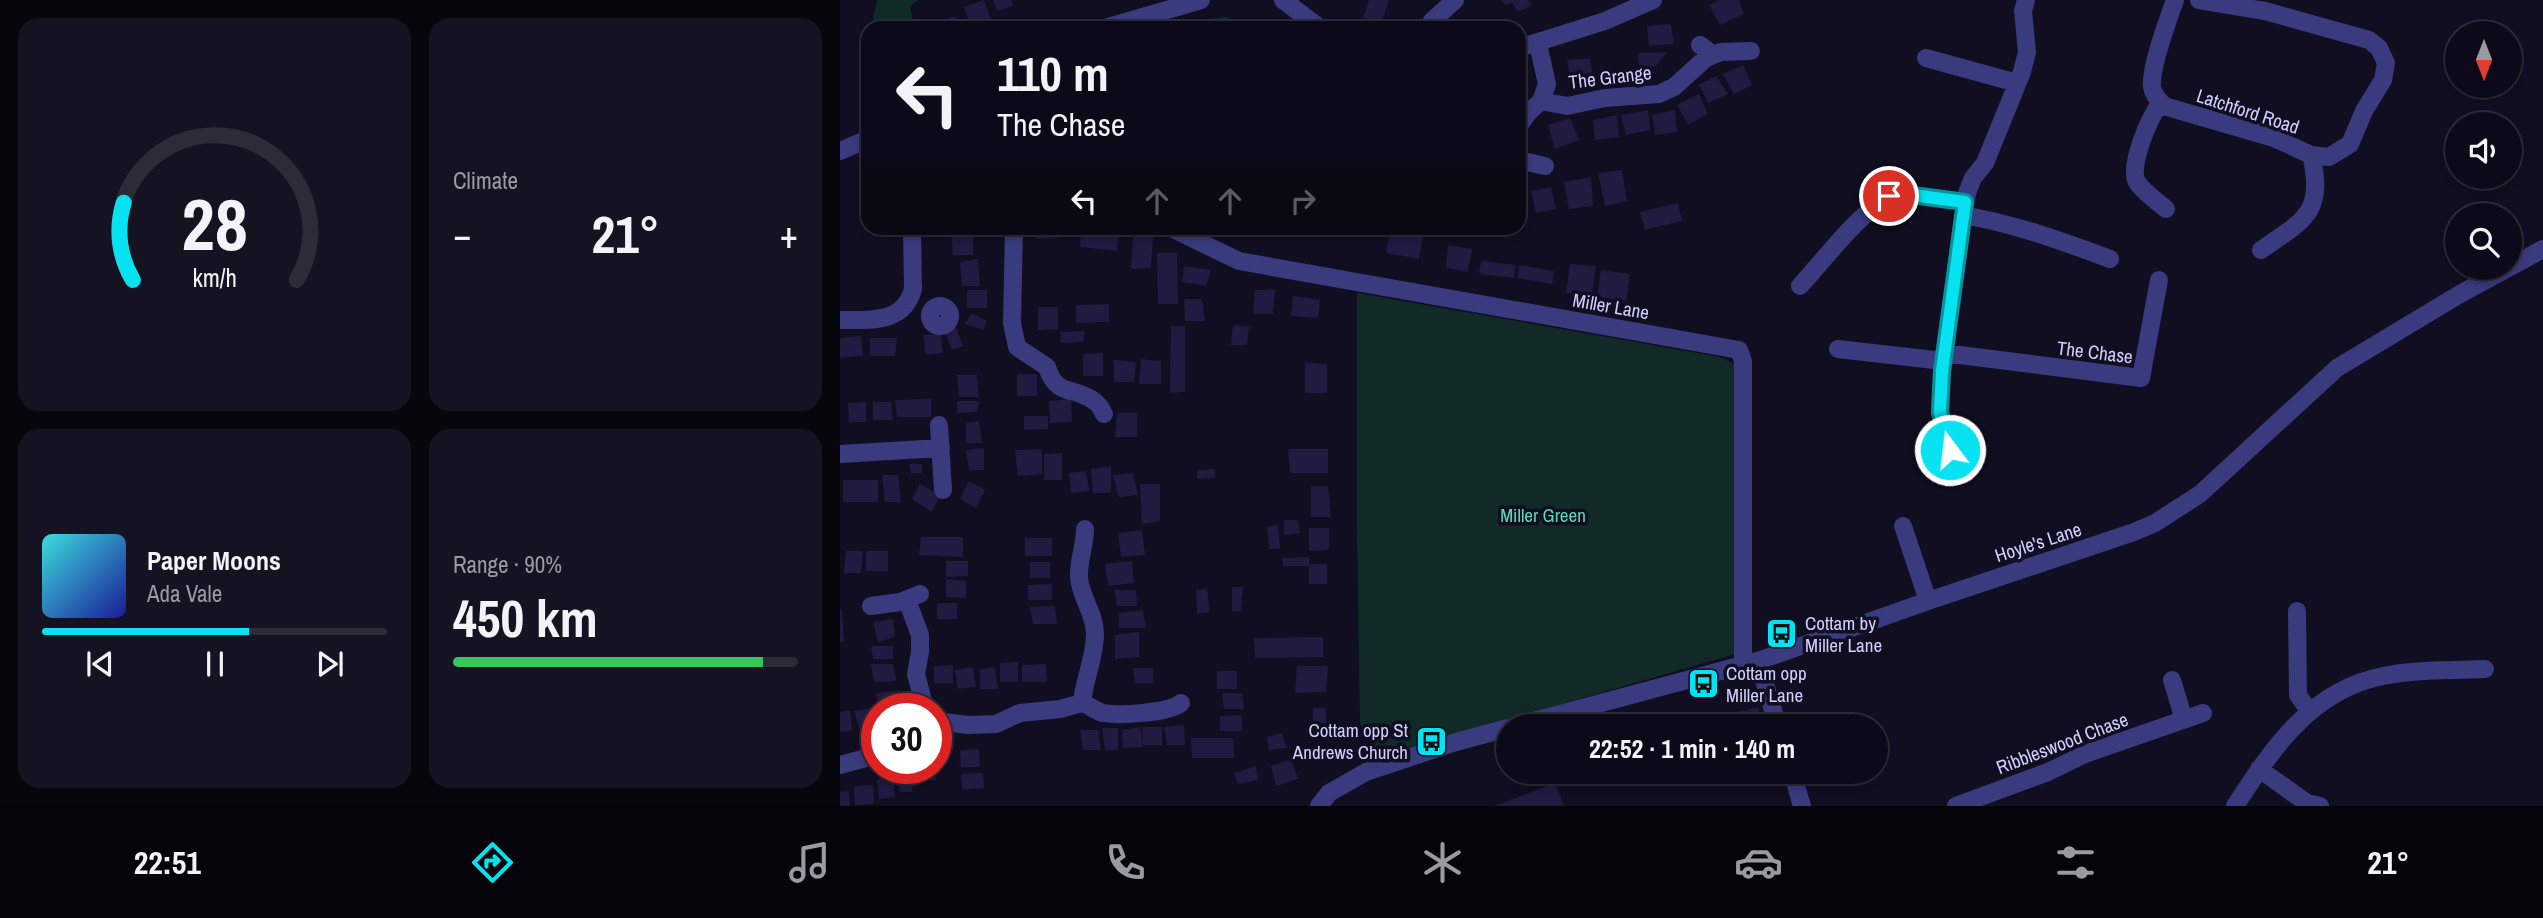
<!DOCTYPE html>
<html lang="en">
<head>
<meta charset="utf-8">
<style>
	body { margin:0; font-family:"Archivo Narrow",sans-serif; background:#151321; color:#f1f3f6; height:100vh; display:flex; flex-direction:column; font-size:26px; white-space:nowrap }
	* { box-sizing:border-box; margin:0 }
	p { font-size:23px; color:#9a9aa2 }
	.icon { flex:none; width:38px; height:38px; fill:none; stroke:currentColor; stroke-width:2; stroke-linecap:round; stroke-linejoin:round }
	.map { position:relative; flex:1; overflow:hidden }
	.sheet { display:flex; flex-direction:column; gap:18px; padding:18px; background:#07060d; width:840px }
	.sheet>* { flex:none }
	.hud { position:absolute; left:21px; top:21px; width:665px; height:214px; border-radius:21px; box-shadow:0 4px 10px #0003,0 0 0 2px #2c2b37; background:#0c0a18; color:#f1f3f6; overflow:hidden }
	.needle { width:46px; rotate:180deg }
	.buttons { position:absolute; left:1605px; top:21px; display:grid; gap:14px }
	.buttons a { display:grid; place-items:center; width:77px; height:77px; border-radius:50%; background:#0c0a18; box-shadow:0 4px 10px #0003,0 0 0 2px #2c2b37; font-size:35px }
	.speed { position:absolute; left:21px; top:693px; display:flex; gap:14px; font-size:35px; font-weight:700; text-align:center }
	.speed>* { display:grid; place-content:center; width:91px; height:91px; border-radius:50%; background:#0c0a18; box-shadow:0 4px 10px #0003,0 0 0 2px #2c2b37; line-height:1 }
	.speed .limit { border:10px solid #d22; background:#fff; color:#111 }
	.pin { position:absolute; display:grid; place-items:center; width:60px; height:60px; color:#fff; margin:-30px; border:4px solid #fff; border-radius:50%; box-shadow:0 2px 7px #0007 }
	.me { position:absolute; width:77px; margin:-38px; rotate:345deg; stroke-linejoin:round; filter:drop-shadow(0 0 5px #0008) }
	.turn { display:flex; align-items:center; gap:24px; height:147px; padding:0 21px; font-size:32px }
	.turn .icon { width:91px; height:91px; stroke-width:2.5 }
	.turn b { display:block; font-size:49px; line-height:60px }
	.lanes { display:flex; align-items:center; height:66px; padding:0 21px; background:#0003; justify-content:center; gap:35px; direction:ltr }
	.lanes .off { opacity:.35 }
	.big { font-size:52px; font-weight:700; line-height:1.1 }
	.sheet .card { flex:1; display:flex; flex-direction:column; justify-content:center; gap:10px; min-width:0; padding:0 24px; border-radius:21px; background:#151321 }
	.sheet .dial { align-items:center; gap:0 }
	.dial svg { height:182px; overflow:visible; fill:none; stroke:#2c2b37; stroke-width:7; stroke-linecap:round; text-anchor:middle }
	.dial text { fill:#f1f3f6; stroke:none }
	.song { display:flex; align-items:center; gap:21px }
	.cover { width:84px; height:84px; border-radius:10px; background:linear-gradient(135deg,hsl(180 70% 55%),hsl(240 70% 35%)) }
	.played { height:7px; border-radius:4px; background:linear-gradient(90deg,#07e2f0 60%,#2c2b37 60%) }
	.keys { display:flex; justify-content:space-around; direction:ltr }
	.heat { display:flex; justify-content:space-between; align-items:center; font-size:38px; direction:ltr }
	.charge { height:10px; border-radius:5px; background:linear-gradient(90deg,#34c759 90%,#2c2b37 0) }
	.sheet .tiles { flex:1; display:grid; gap:18px; grid-template-columns:repeat(2,1fr) }
	.trip { position:absolute; left:656px; top:714px; width:392px; height:70px; border-radius:35px; background:#0c0a18; box-shadow:0 4px 10px #0003,0 0 0 2px #2c2b37; font-weight:700; line-height:70px; text-align:center }
	.menu { display:flex; height:112px; justify-content:space-around; align-items:center; background:#05040a; color:#9a9aa2 }
	.menu .icon { width:49px; height:49px }
	.menu .current { color:#07e2f0 }
	.menu b { font-size:32px; color:#f1f3f6 }
	main { display:flex; flex:1; min-height:0 }
	.map>svg:first-child { display:block }
	.green { fill:#112a28 }
	.building { fill:#211a41 }
	.lines { fill:none; stroke-linecap:round; stroke-linejoin:round }
	.minor { stroke:#3a3a7e; stroke-width:18 }
	.route-casing { stroke:#05939c; stroke-width:18 }
	.route { stroke:#07e2f0; stroke-width:12 }
	.labels { text-anchor:middle; dominant-baseline:central; stroke-width:7; stroke-linejoin:round; paint-order:stroke }
	.street-label { font-size:19px; fill:#d2cefe; stroke:#100e20 }
	.park-label { font-size:19px; fill:#5ddbb7; stroke:#100e20 }
	.poi-label { font-size:19px; fill:#d2cefe; stroke:#100e20; text-anchor:start }
</style>
</head>
<body>
<main>
<section class="sheet">
<div class="tiles">
<div class="card dial"><svg viewBox="0 0 100 80">
<path d="M14 69A42 42 0 1 1 86 69"/>
<path d="M14 69A42 42 0 0 1 10 35" stroke="#07e2f0"/>
<text x="50" y="56" font-size="32" font-weight="700">28</text>
<text x="50" y="72" font-size="11">km/h</text>
</svg></div>
<div class="card"><p>Climate</p>
<div class="heat"><a>−</a><b class="big">21°</b><a>+</a></div>
</div>
<div class="card">
<div class="song"><i class="cover"></i><div><b>Paper Moons</b><p>Ada Vale</p></div></div>
<div class="played"></div>
<div class="keys"><svg class="icon" aria-label="previous" viewBox="0 0 24 24"><path d="M18 5L8 12l10 7zM5 5v14"/></svg><svg class="icon" aria-label="pause" viewBox="0 0 24 24"><path d="M8 5v14M16 5v14"/></svg><svg class="icon" aria-label="next" viewBox="0 0 24 24"><path d="M6 5l10 7-10 7zM19 5v14"/></svg></div>
</div>
<div class="card"><p>Range · 90%</p><b class="big">450 km</b><div class="charge"></div></div>
</div>
</section>
<div class="map">
<svg width="1703" height="806" viewBox="0 0 1703 806">
	<rect width="100%" height="100%" fill="#100e20"/>
	<!-- green -->
	<path class="green" d="M37,0h41l-8,6 4,22h-43z
		M386,17l25,11h-61l-2,-6z
		M517,293l363,64 14,7 1,290 -357,103 -18,-33 -3,-193z"/>
	<!-- building -->
	<path class="building" d="M144,0l7,20 -20,7 -7,-20z
		M153,0h18l2,6 -16,5z
		M529,0h20l-8,24 -18,-6z
		M661,0h27l4,5 -14,7 -6,-9 -7,2z
		M879,0h20l5,14 -24,11 -11,-20z
		M115,16l5,12h-21l-1,-5z
		M831,24l3,20 -25,2 -2,-20z
		M827,52l-11,14 -17,2 -1,-15z
		M750,58l2,15 -22,3 -3,-16z
		M903,65l9,20 -18,9 -11,-20z
		M876,76l12,18 -20,9 -9,-18z
		M859,94l9,20 -20,11 -11,-20z
		M808,110l2,20 -24,5 -5,-20z
		M835,110l2,22 -22,3 -3,-20z
		M777,115l2,22 -24,3 -2,-20z
		M730,118l9,22 -24,9 -7,-24z
		M782,170l5,31 -22,5 -7,-33z
		M751,177l2,29 -24,3 -5,-27z
		M711,187l5,22 -20,4 -5,-22z
		M838,203l4,18 -37,9 -5,-18z
		M111,228h22v27h-20z
		M197,228h20v10l-20,1z
		M241,228h38l-2,23 -37,-4z
		M550,231l33,6 -4,22 -33,-6z
		M293,235l20,2 -2,31 -20,1z
		M608,245l24,4 -4,23 -22,-4z
		M317,253h20l1,51h-20z
		M138,259l2,27h-18l-2,-24z
		M641,261l35,4 -2,13 -35,-4z
		M730,264l26,2 -4,29 -26,-2z
		M679,265l35,6 -2,13 -35,-6z
		M344,266l27,4 -5,16 -24,-4z
		M761,270l29,4 -4,27 -29,-4z
		M435,289l-2,25h-20l2,-24z
		M127,290h20v18h-20z
		M453,296l27,4 -2,18 -27,-2z
		M344,299h18l3,22h-20z
		M269,304v18l-33,1v-18z
		M198,307h20v22l-20,1z
		M132,313l15,8 -4,9 -18,-6z
		M393,325l16,2 -2,18h-16z
		M331,326h14v66l-15,1z
		M116,328l7,18 -11,4 -7,-17z
		M245,331l-2,11 -22,1 -1,-11z
		M83,335h18l2,18 -17,2z
		M21,336l2,20 -23,2v-20z
		M30,338h27l-2,18h-25z
		M263,353v23h-20v-22z
		M301,359l20,2v23h-22z
		M274,360l22,2 -2,20h-20z
		M465,362l22,2v29h-22z
		M177,374h20v22h-20z
		M117,375h20l2,22h-20z
		M91,399v18h-34l-2,-17z
		M231,399l1,23 -22,1 -1,-22z
		M117,401h22l-2,11 -20,1z
		M26,402v20h-17l-1,-19z
		M33,402h18l2,18h-20z
		M277,413h20v24h-22z
		M184,416h24v13l-24,1z
		M139,421l3,22h-16v-20z
		M144,448v22h-15l-3,-20z
		M202,449v25l-24,2 -3,-26z
		M448,449h40v24h-38z
		M222,453v27h-18v-26z
		M69,464h13v9h-11z
		M271,466v27h-18l-2,-24z
		M375,469v9l-18,1v-9z
		M246,471l3,20 -18,2 -2,-20z
		M293,473l5,22 -20,2 -5,-22z
		M42,475h16l3,27h-16z
		M3,480h35v22h-35z
		M129,481l16,9 -9,18 -16,-9z
		M80,484l20,11 -8,17 -20,-13z
		M300,484h20v37l-18,3z
		M471,486h17l3,31h-20z
		M444,520h14l2,13 -16,2z
		M438,524l2,25h-11l-2,-22z
		M469,528h20v22l-20,1z
		M302,530l3,25 -24,2 -3,-24z
		M81,537h42v20l-44,-2z
		M185,538h27v18h-27z
		M6,551h17l-2,22h-17z
		M26,551h22v20h-22z
		M469,557v7h18v20h-18v-18h-26l-1,-8z
		M106,561h22v15l-22,1z
		M292,561l2,22 -26,3 -3,-22z
		M190,562h20v16h-20z
		M106,579l20,2v17l-20,-1z
		M212,584v16h-24v-15z
		M392,587h11l-2,24h-9z
		M367,589l3,23 -13,2 -1,-24z
		M274,590h22l1,16h-20z
		M97,603h20v16h-20z
		M215,606l2,18h-24l-3,-17z
		M0,609h2l2,33h-4z
		M303,610l3,18h-27v-15z
		M53,619l2,18 -17,5 -5,-20z
		M299,632v25l-24,2v-24z
		M483,637v20l-68,1 -1,-20z
		M31,646h22v13h-20z
		M178,662v20h-18v-19z
		M31,664h22l3,17 -22,1z
		M206,664l1,18h-25v-17z
		M113,665v18h-19v-17z
		M457,666h31l-2,26 -31,1z
		M133,667l3,20 -18,2 -3,-19z
		M155,667l3,22h-18v-20z
		M293,668h20v15h-18z
		M377,671h20v18h-20z
		M60,690l2,19h-23l-3,-16z
		M382,693h20l2,16h-20z
		M918,707l5,18 -44,1 -3,-9z
		M32,708l4,18 -17,2 -5,-17z
		M473,708h13v20h-13z
		M10,711l2,20 -12,1v-20z
		M402,715v16h-22v-15z
		M856,715l4,11h-22l-1,-6z
		M344,725l1,20h-18l-3,-18z
		M300,727l3,20 -20,1 -1,-18z
		M302,727h20v18h-19z
		M262,728h16v22h-13z
		M240,730h18l3,20h-18z
		M442,733l5,15 -18,2 -2,-13z
		M351,738h42l1,20h-42z
		M139,749l1,18h-19l-1,-17z
		M451,759l7,20 -22,7 -5,-20z
		M416,766l2,14 -20,4 -4,-11z
		M76,768h19l1,12 -19,1z
		M59,772h13v20h-13z
		M143,773l1,15 -22,2 -1,-16z
		M53,777l2,20 -16,2 -2,-20z
		M715,783l9,23h-70z
		M33,785l1,19 -19,1 -1,-19z
		M9,791l1,15h-10v-14z"/>
	<g class="lines">
		<!-- minor -->
		<path class="minor" d="M443,0l37,28
			M1335,0c-7,20 -25,67 -23,87 1,8 7,13 12,19l110,32 37,17 18,2 21,-13 14,-33 19,-31 3,-17 -7,-15 -10,-8 -104,-29 -66,-11
			M265,28l96,-28
			M591,28l1,-7 23,-21
			M698,44l9,40 -6,17
			M860,45l13,10 8,-3 30,-1
			M679,48l86,-27 48,-21
			M1086,58l91,25
			M1321,103c-11,11 -33,65 -24,79 6,10 20,19 29,27
			M679,126l9,-13 13,-12 26,5 38,-8 54,-4 15,-7 31,-28 8,-4
			M0,151l28,-12
			M679,160l26,6
			M1123,215c52,9 99,26 147,44
			M174,228l-2,95 5,24 30,20c9,30 27,19 47,34 4,2 8,9 10,13
			M331,228l68,33 500,89 4,11v305
			M1421,250c43,-30 64,-37 50,-95
			M1670,267l33,-18
			M960,286c23,-25 67,-83 97,-93l68,9
			M90 316a10 10 0 1 1 20 0a10 10 0 1 1-20 0Z
			M0,320c29,0 64,4 73,-31l-1,-61
			M998,349l105,12
			M1104,353l197,25 18,-98
			M99,425l4,65
			M1110,451l-10,-39 2,-41 22,-160 3,-18 6,-15 12,-15 37,-91 5,-20 -4,-41 3,-11
			M0,454l101,-6
			M1091,455l42,-11
			M1063,526l25,75
			M67,600l13,35v17l-4,22 9,35
			M31,606l29,-4 20,-8
			M1457,611l1,84 11,16
			M918,661l20,65
			M1332,680l12,40
			M242,703c2,-23 13,-46 13,-69 0,-21 -15,-37 -16,-57 -1,-15 6,-32 6,-48
			M96,721l32,4 28,-1 24,-11 40,-4 22,-6c8,2 13,8 21,10 16,3 66,0 78,-10
			M675,726l243,-65 170,-60 206,-69 21,-9 45,-29 137,-126 123,-74 48,-26
			M0,765l37,-10
			M1419,769l48,34 13,3
			M952,772l10,34
			M479,806l10,-13 37,-21 90,-30 52,-14
			M1116,806l92,-34 37,-18 118,-41
			M1395,806c37,-57 76,-116 148,-130 33,-7 69,-5 102,-7"/>
	</g>
	<g class="lines">
		<defs>
			<path id="route" d="M1049,196l8,-3 68,9 -23,169 -2,41 10,38"/>
		</defs>
		<!-- route casing -->
		<use href="#route" class="route-casing"/>
		<!-- route -->
		<use href="#route" class="route"/>
	</g>
	<!-- icons -->
	<defs>
		<symbol id="bus-square" viewBox="-11 -11 22 22"><rect x="-9" y="-9" width="18" height="18" rx="4" fill="#07e2f0" stroke="#100e20"/><path d="M-5-6H5V4H4V6H2V4H-2V6H-4V4H-5ZM-3.5-4V0h7V-4ZM-3.5 1.2v1.5H-2V1.2ZM2 1.2v1.5H3.5V1.2Z" fill="#111"/></symbol>
	</defs>
	<g fill-rule="evenodd">
		<use href="#bus-square" x="924" y="616" width="35" height="35"/>
		<use href="#bus-square" x="846" y="666" width="35" height="35"/>
		<use href="#bus-square" x="574" y="724" width="35" height="35"/>
	</g>
	<g class="labels">
		<!-- street labels -->
		<g class="street-label">
			<text transform="translate(770 77) rotate(-7)">The Grange</text>
			<text transform="translate(1408 111) rotate(18)">Latchford Road</text>
			<text transform="translate(771 306) rotate(10)">Miller Lane</text>
			<text transform="translate(1255 352) rotate(7)">The Chase</text>
			<text transform="translate(1198 542) rotate(-18)">Hoyle's Lane</text>
			<text transform="translate(1222 743) rotate(-21)">Ribbleswood Chase</text>
		</g>
		<!-- park labels -->
		<g class="park-label">
			<text x="703" y="515">Miller Green</text>
		</g>
		<!-- poi labels -->
		<g class="poi-label">
			<text x="965" y="623">Cottam by<tspan x="965" dy="22">Miller Lane</tspan></text>
			<text x="886" y="673">Cottam opp<tspan x="886" dy="22">Miller Lane</tspan></text>
			<text x="568" y="730" text-anchor="end">Cottam opp St<tspan x="568" dy="22">Andrews Church</tspan></text>
		</g>
	</g>
</svg>
<div class="buttons">
<a><svg class="needle" viewBox="-14 -14 28 28"><path d="M0-13l5 13h-10z" fill="#e53935"/><path d="M0 13l5-13h-10z" fill="#9a9aa2"/></svg></a>
<a><svg class="icon" aria-label="sound" viewBox="0 0 24 24"><path d="M4 9h4l5-4v14l-5-4H4zM17 9q2 3 0 6"/></svg></a>
<a><svg class="icon" aria-label="search" viewBox="0 0 24 24"><circle cx="10" cy="10" r="6"/><path d="M15 15l6 6"/></svg></a>
</div>
<div class="speed"><div class="limit">30</div></div>
<div class="pin" style="left:1049px;top:196px;background:#d93025"><svg class="icon" aria-label="arrive" viewBox="0 0 24 24"><path d="M6 21V4h12l-3 4 3 4H6"/></svg></div>
<svg class="me" style="left:1110px;top:450px" viewBox="-20 -20 40 40"><circle r="17" fill="#07e2f0" stroke="#fff" stroke-width="3"/><path d="M0-11L8 9 0 5-8 9z" fill="#fff"/></svg>
<div class="trip">22:52 · 1 min · 140 m</div>
<div class="hud">
<div class="turn"><svg class="icon" aria-label="left" viewBox="0 0 24 24"><path d="M17 20v-9H6M10 6l-5 5 5 5"/></svg><div><b>110 m</b>The Chase</div></div>
<div class="lanes"><svg class="icon" aria-label="left" viewBox="0 0 24 24"><path d="M17 20v-9H6M10 6l-5 5 5 5"/></svg><svg class="icon off" aria-label="ahead" viewBox="0 0 24 24"><path d="M12 20V5M6 11l6-6 6 6"/></svg><svg class="icon off" aria-label="ahead" viewBox="0 0 24 24"><path d="M12 20V5M6 11l6-6 6 6"/></svg><svg class="icon off" aria-label="right" viewBox="0 0 24 24"><path d="M7 20v-9h11M14 6l5 5-5 5"/></svg></div>
</div>
</div>
</main>
<nav class="menu">
<b>22:51</b>
<svg class="icon current" aria-label="directions" viewBox="0 0 24 24"><path d="M12 3l9 9-9 9-9-9zM9 14v-3h6M13 9l2 2-2 2"/></svg>
<svg class="icon" aria-label="music" viewBox="0 0 24 24"><path d="M9 18V5l10-2v13"/><circle cx="6" cy="18" r="3"/><circle cx="16" cy="16" r="3"/></svg>
<svg class="icon" aria-label="phone" viewBox="0 0 24 24"><path d="M5 4h4l2 5-3 2q2 4 5 5l2-3 5 2v4C11 20 4 13 5 4z"/></svg>
<svg class="icon" aria-label="climate" viewBox="0 0 24 24"><path d="M12 3v18M4 7l16 10M4 17L20 7"/></svg>
<svg class="icon" aria-label="car" viewBox="0 0 24 24"><path d="M5 17H2v-5l4-1 3-4h7l3 4 3 1v5h-3M9 17h6M6 11h13"/><circle cx="7" cy="17" r="2"/><circle cx="17" cy="17" r="2"/></svg>
<svg class="icon" aria-label="filters" viewBox="0 0 24 24"><path d="M4 7h16M4 17h16"/><circle cx="9" cy="7" r="2"/><circle cx="15" cy="17" r="2"/></svg>
<b>21°</b>
</nav>
</body>
</html>
